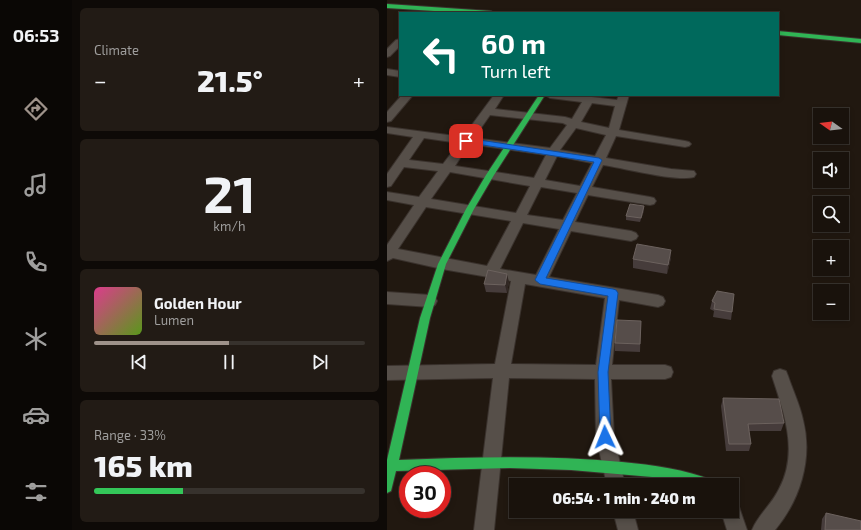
<!DOCTYPE html>
<html lang="en">
<head>
<meta charset="utf-8">
<style>
	body { margin:0; font-family:"Exo 2",sans-serif; background:#221b15; color:#f1f3f6; height:100vh; display:flex; flex-direction:column; font-size:15px; white-space:nowrap }
	* { box-sizing:border-box; margin:0 }
	p { font-size:13px; color:#9f9e9d }
	.icon { flex:none; width:22px; height:22px; fill:none; stroke:currentColor; stroke-width:2; stroke-linecap:round; stroke-linejoin:round }
	.map { position:relative; flex:1; overflow:hidden }
	.details { display:flex; flex-direction:column; gap:8px; padding:8px; background:#0e0a07; width:315px }
	.details>* { flex:none }
	.guide { position:absolute; left:12px; top:12px; width:380px; height:84px; border-radius:0px; box-shadow:0 2px 6px #0003,0 0 0 1px #37322d; background:#00695c; color:#fff; overflow:hidden }
	.needle { width:26px; rotate:284deg }
	.controls { position:absolute; left:426px; top:108px; display:grid; gap:8px }
	.controls a { display:grid; place-items:center; width:36px; height:36px; border-radius:0px; background:#19120c; box-shadow:0 2px 6px #0003,0 0 0 1px #37322d; font-size:20px }
	.speed { position:absolute; left:12px; top:466px; display:flex; gap:8px; font-size:20px; font-weight:700; text-align:center }
	.speed>* { display:grid; place-content:center; width:52px; height:52px; border-radius:50%; background:#19120c; box-shadow:0 2px 6px #0003,0 0 0 1px #37322d; line-height:1 }
	.speed .limit { border:6px solid #d22; background:#fff; color:#111 }
	.pin { position:absolute; display:grid; place-items:center; width:34px; height:34px; color:#fff; margin:-17px; border-radius:8px; box-shadow:0 2px 6px #0006 }
	.me { position:absolute; width:44px; margin:-22px; rotate:358deg; stroke-linejoin:round; filter:drop-shadow(0 0 3px #0008) }
	.turn { display:flex; align-items:center; gap:14px; height:84px; padding:0 16px; font-size:18px }
	.turn .icon { width:52px; height:52px; stroke-width:2.5 }
	.turn b { display:block; font-size:28px; line-height:34px }
	.big { font-size:30px; font-weight:800; line-height:1.1 }
	.details .card { flex:1; display:flex; flex-direction:column; justify-content:center; gap:6px; min-width:0; padding:0 14px; border-radius:6px; background:#221b15 }
	.details .dial { align-items:center; gap:0 }
	.dial b { font-size:52px; line-height:1 }
	.song { display:flex; align-items:center; gap:12px }
	.cover { width:48px; height:48px; border-radius:6px; background:linear-gradient(135deg,hsl(330 70% 55%),hsl(90 70% 35%)) }
	.played { height:4px; border-radius:2px; background:linear-gradient(90deg,#9e928a 50%,#37322d 50%) }
	.keys { display:flex; justify-content:space-around; direction:ltr }
	.heat { display:flex; justify-content:space-between; align-items:center; font-size:22px; direction:ltr }
	.charge { height:6px; border-radius:3px; background:linear-gradient(90deg,#34c759 33%,#37322d 0) }
	.trip { position:absolute; left:122px; top:478px; width:230px; height:40px; border-radius:0px; background:#19120c; box-shadow:0 2px 6px #0003,0 0 0 1px #37322d; font-weight:800; line-height:40px; text-align:center }
	main { display:flex; flex:1; min-height:0 }
	.tab-bar { display:flex; flex-direction:column; width:72px; justify-content:space-around; align-items:center; background:#0a0705; color:#9f9e9d }
	.tab-bar .icon { width:28px; height:28px }
	.tab-bar .on { color:#9e928a }
	.tab-bar b { font-size:18px; color:#f1f3f6 }
	.map>svg:first-child { display:block }
	.lines { fill:none; stroke-linecap:round; stroke-linejoin:round }
	.street-casing { stroke:#3a322d; stroke-width:2 }
	.fast-casing { stroke:#3a322d; stroke-width:2 }
	.street { fill:#564f49; fill-rule:evenodd }
	.fast { fill:#30b455; fill-rule:evenodd }
	.wall { fill:#463c3b }
	.shaded-wall { fill:#302723 }
	.building { fill:#564d4a; stroke:#6c625e }
	.route { fill:#1a73e8; stroke:#114b97 }
</style>
</head>
<body>
<main>
<nav class="tab-bar">
<b>06:53</b>
<svg class="icon on" aria-label="directions" viewBox="0 0 24 24"><path d="M12 3l9 9-9 9-9-9zM9 14v-3h6M13 9l2 2-2 2"/></svg>
<svg class="icon" aria-label="music" viewBox="0 0 24 24"><path d="M9 18V5l10-2v13"/><circle cx="6" cy="18" r="3"/><circle cx="16" cy="16" r="3"/></svg>
<svg class="icon" aria-label="phone" viewBox="0 0 24 24"><path d="M5 4h4l2 5-3 2q2 4 5 5l2-3 5 2v4C11 20 4 13 5 4z"/></svg>
<svg class="icon" aria-label="climate" viewBox="0 0 24 24"><path d="M12 3v18M4 7l16 10M4 17L20 7"/></svg>
<svg class="icon" aria-label="car" viewBox="0 0 24 24"><path d="M5 17H2v-5l4-1 3-4h7l3 4 3 1v5h-3M9 17h6M6 11h13"/><circle cx="7" cy="17" r="2"/><circle cx="17" cy="17" r="2"/></svg>
<svg class="icon" aria-label="filters" viewBox="0 0 24 24"><path d="M4 7h16M4 17h16"/><circle cx="9" cy="7" r="2"/><circle cx="15" cy="17" r="2"/></svg>
</nav>
<section class="details">
<div class="card"><p>Climate</p>
<div class="heat"><a>−</a><b class="big">21.5°</b><a>+</a></div>
</div>
<div class="card dial"><b>21</b><p>km/h</p></div>
<div class="card">
<div class="song"><i class="cover"></i><div><b>Golden Hour</b><p>Lumen</p></div></div>
<div class="played"></div>
<div class="keys"><svg class="icon" aria-label="previous" viewBox="0 0 24 24"><path d="M18 5L8 12l10 7zM5 5v14"/></svg><svg class="icon" aria-label="pause" viewBox="0 0 24 24"><path d="M8 5v14M16 5v14"/></svg><svg class="icon" aria-label="next" viewBox="0 0 24 24"><path d="M6 5l10 7-10 7zM19 5v14"/></svg></div>
</div>
<div class="card"><p>Range · 33%</p><b class="big">165 km</b><div class="charge"></div></div>
</section>
<div class="map">
<svg width="474" height="530" viewBox="0 0 474 530">
	<rect width="100%" height="100%" fill="#211810"/>
	<g class="lines">
		<defs>
			<path id="street" d="M13,39v7l-10,10 -3,1v-8l9,-9z
				M0,69l13,2v6l-13,-2z
				M15,95h11l-22,26 -4,1v-10z
				M107,95h10l-9,14 70,8 7,2 10,-17 -32,-4 -5,-3h30l42,5 2,-5h10l-10,35 66,11 4,1 2,2 -2,2 -4,1 -69,-11 -10,22 65,11 23,2 2,3 -2,3c-18,5 -70,-9 -91,-12l-11,22 58,10 4,1 2,3 -2,3 -4,1 -62,-10 -13,27 56,9 5,2 2,3 -2,3 -5,2 -60,-10 -22,46 109,18 5,2 2,4 -2,4 -5,2 -39,-7 -7,65h53l6,2 2,5 -2,5 -6,2h-54l3,58 11,48h-18l-11,-48 -1,-58 -86,-1 -15,152h-20l19,-152 -106,2v-14l108,-2 16,-83 -69,-12 -49,-11 -6,3v-16l27,-40 -27,-5v-8l32,5 19,-26 -34,-4 -13,19 -4,1v-13l26,-37 -26,-4v-6l76,10zM205,103l23,3 -6,22 -28,-6zM103,115l73,8 4,2 -17,23 -76,-10zM189,128l30,7 -11,21 -35,-6zM37,138l35,5 -16,21 -34,-4zM82,144l77,11 -12,23 -79,-12zM170,156l35,7 -12,23 -35,-6zM63,172l80,14 -14,27 -85,-14zM154,187l36,6 -14,27 -36,-5zM39,207l85,14 -24,45 -89,-17zM136,223l36,6 -23,46 -36,-6zM138,284l80,14 -9,67 -85,-1z
				M0,292l43,3 5,2 2,4 -2,4 -5,2 -43,-3z
				M393,369l6,2 2,5c5,15 12,29 15,44 10,39 -3,80 -28,110h-23c6,-15 20,-26 27,-41 20,-37 5,-76 -7,-113l2,-5z
				M345,502l6,2 9,26h-20l-6,-19h11z
				M226,511h20l5,19h-20z"/>
			<path id="fast" d="M0,4l104,7 3,2h-28l-79,-5z
				M391,31l83,8v4l-83,-8z
				M152,95h6l-51,80 -20,34 -28,55 -16,54 -31,142c74,-3 149,-5 223,2 31,3 63,7 92,19l2,4h-23l-41,-8 -81,-7 -61,-2 -114,3 -5,20 -4,2v-33l33,-142 18,-54 28,-55 20,-34z"/>
		</defs>
		<!-- street casing -->
		<use href="#street" class="street-casing"/>
		<!-- fast casing -->
		<use href="#fast" class="fast-casing"/>
		<!-- street -->
		<use href="#street" class="street"/>
		<!-- fast -->
		<use href="#fast" class="fast"/>
	</g>
	<!-- wall -->
	<path class="wall" d="M257,206v5l-4,11 -14,-2v-4z
		M284,258l-4,16 -34,-6v-9z
		M122,282l-2,11 -21,-1 -2,-8z
		M325,301l20,11 -1,8 -18,-3 1,-6 -4,-2z
		M254,321l-1,31 -25,-1v-8z
		M336,398l61,25 -3,8h-32l2,13 -2,7h-23l-5,-45z
		M439,513l35,17h-40l1,-11z"/>
	<!-- shaded-wall -->
	<path class="shaded-wall" d="M257,206v5l-4,11z
		M284,250v8l-4,16 1,-9z
		M120,274l2,8 -2,11 -2,-8z"/>
	<!-- building -->
	<path class="building" d="M243,204l14,2 -3,12 -15,-2z
		M250,244l34,6 -3,15 -35,-6z
		M101,270l19,4 -2,11 -21,-1z
		M330,291l17,3 -2,18 -18,-3 1,-6 -3,-2z
		M230,320l24,1 -1,23 -25,-1z
		M336,398l56,1 5,24 -36,1 3,20h-22z
		M439,513l35,8v9h-36z"/>
	<!-- route -->
	<path class="route" d="M79,138l133,20 3,2 -56,118 67,11 3,1 2,3 -10,79 3,65 -2,4 -4,2 -4,-2 -1,-4 -2,-65 10,-76 -68,-12 -5,-4 59,-118 -131,-20v-3z"/>
</svg>
<div class="controls">
<a><svg class="needle" viewBox="-14 -14 28 28"><path d="M0-13l5 13h-10z" fill="#e53935"/><path d="M0 13l5-13h-10z" fill="#9f9e9d"/></svg></a>
<a><svg class="icon" aria-label="sound" viewBox="0 0 24 24"><path d="M4 9h4l5-4v14l-5-4H4zM17 9q2 3 0 6"/></svg></a>
<a><svg class="icon" aria-label="search" viewBox="0 0 24 24"><circle cx="10" cy="10" r="6"/><path d="M15 15l6 6"/></svg></a>
<a>+</a>
<a>−</a>
</div>
<div class="speed"><div class="limit">30</div></div>
<div class="pin" style="left:79px;top:141px;background:#d93025"><svg class="icon" aria-label="arrive" viewBox="0 0 24 24"><path d="M6 21V4h12l-3 4 3 4H6"/></svg></div>
<svg class="me" style="left:218px;top:437px" viewBox="-20 -20 40 40"><path d="M0-17L14 15 0 8-14 15z" fill="#1a73e8" stroke="#fff" stroke-width="4"/></svg>
<div class="trip">06:54 · 1 min · 240 m</div>
<div class="guide">
<div class="turn"><svg class="icon" aria-label="left" viewBox="0 0 24 24"><path d="M17 20v-9H6M10 6l-5 5 5 5"/></svg><div><b>60 m</b>Turn left</div></div>
</div>
</div>
</main>
</body>
</html>
